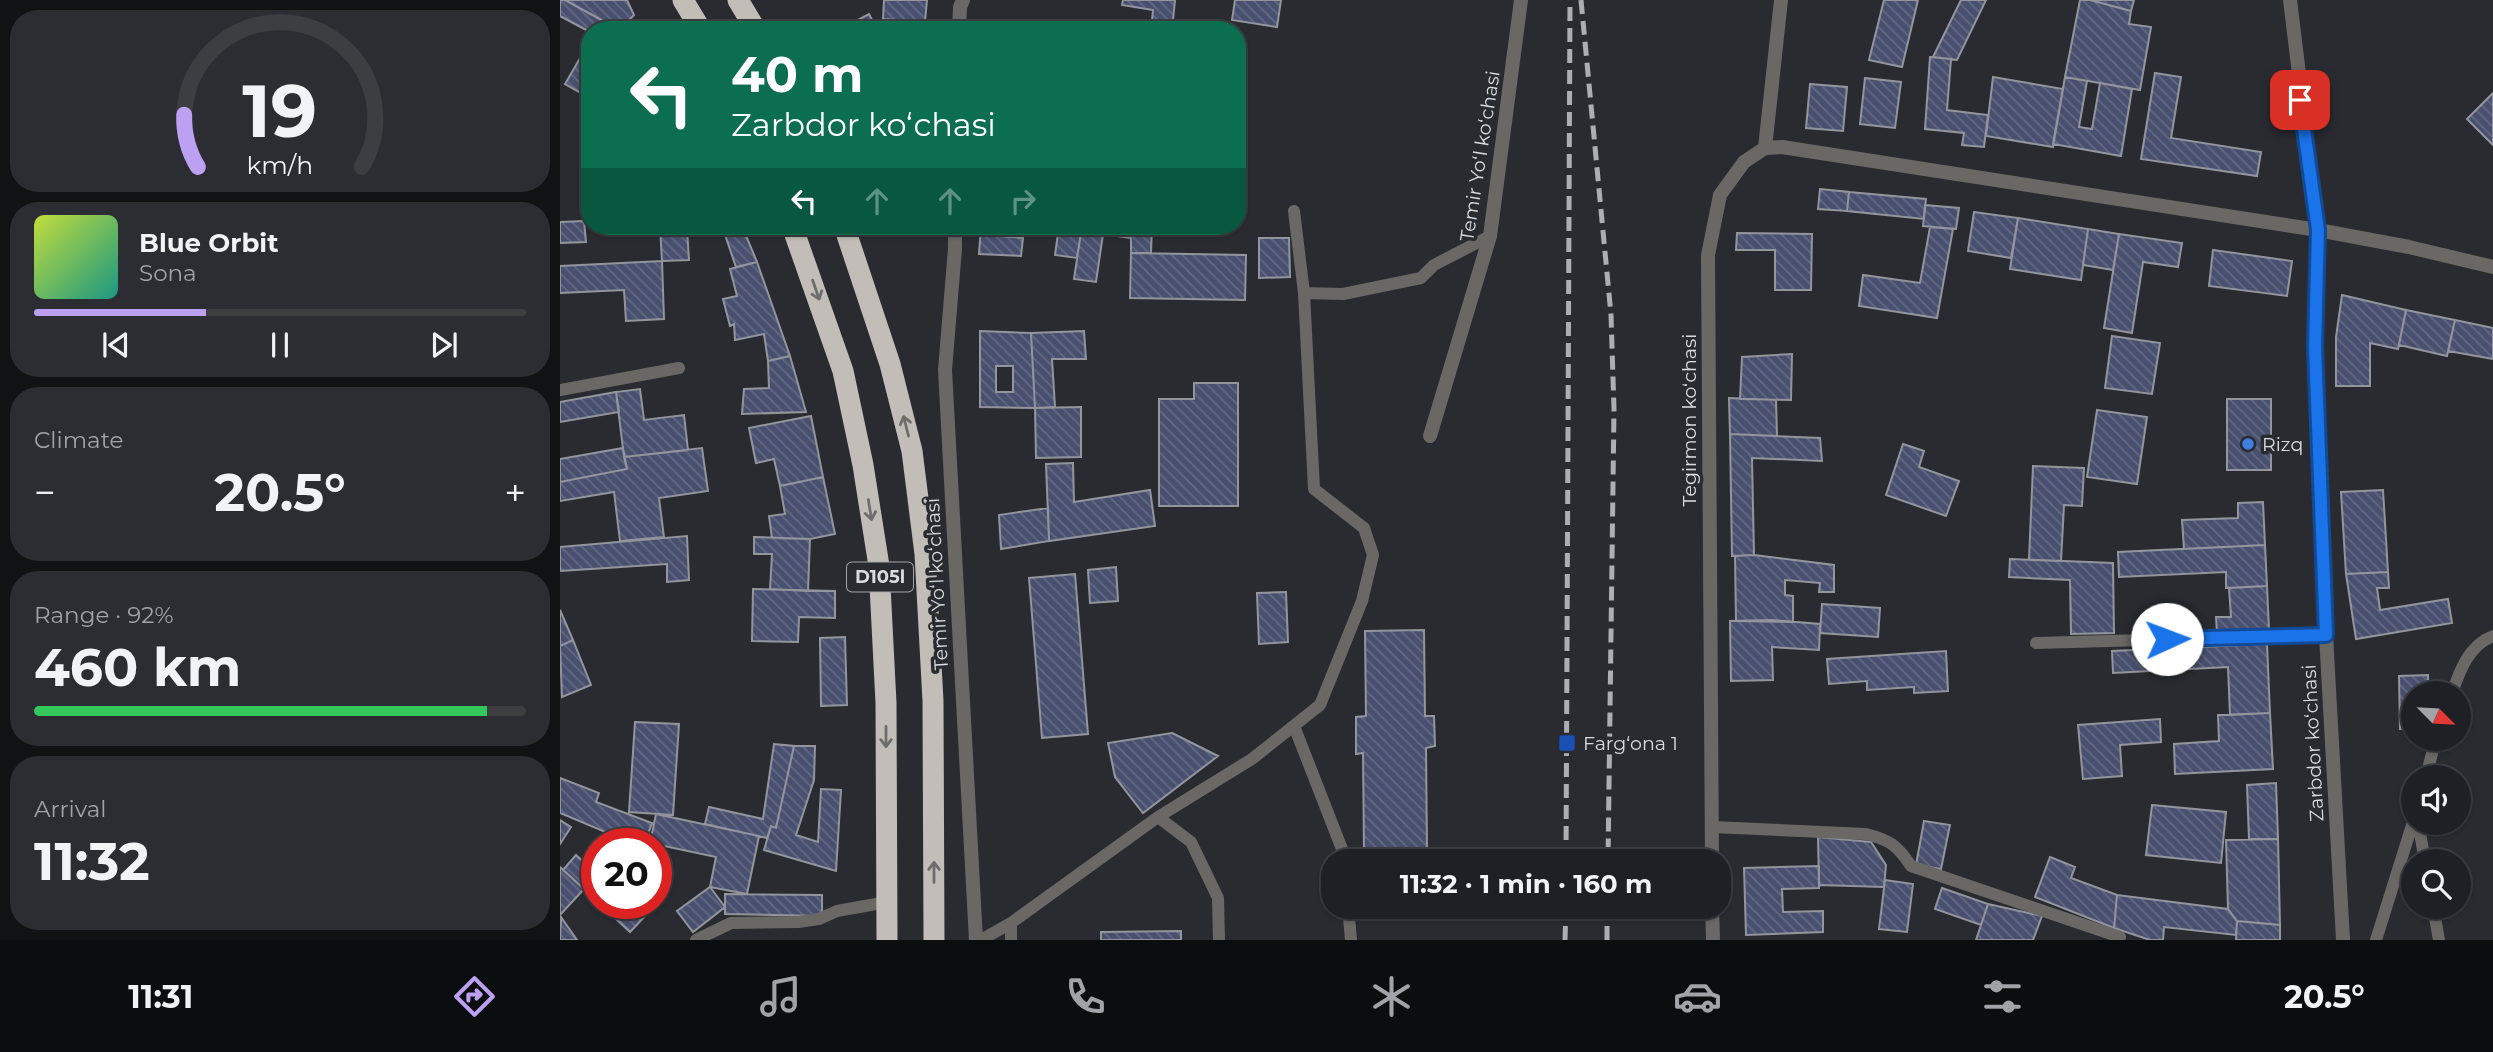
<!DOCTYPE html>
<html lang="en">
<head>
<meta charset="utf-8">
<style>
	body { margin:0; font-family:Montserrat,sans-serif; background:#2c2d32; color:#f1f3f6; height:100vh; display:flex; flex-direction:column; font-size:26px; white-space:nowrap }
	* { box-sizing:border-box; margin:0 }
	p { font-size:23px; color:#a1a3a7 }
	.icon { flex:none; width:38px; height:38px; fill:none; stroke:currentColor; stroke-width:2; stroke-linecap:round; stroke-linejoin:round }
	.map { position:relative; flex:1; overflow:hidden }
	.side { display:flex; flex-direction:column; gap:10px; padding:10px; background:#111214; width:560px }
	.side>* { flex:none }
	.guide { position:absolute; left:21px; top:21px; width:665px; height:214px; border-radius:28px; box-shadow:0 2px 5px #0004,0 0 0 2px #3c3e42; background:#0b6e4f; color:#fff; overflow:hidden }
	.needle { width:46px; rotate:114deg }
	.buttons { position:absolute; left:1841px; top:681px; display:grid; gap:14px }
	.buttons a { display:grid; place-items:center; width:70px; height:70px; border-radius:50%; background:#1f2025; box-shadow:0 2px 5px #0004,0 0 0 2px #3c3e42; font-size:35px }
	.speed { position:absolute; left:21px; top:828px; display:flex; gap:14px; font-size:35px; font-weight:700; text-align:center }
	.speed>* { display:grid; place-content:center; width:91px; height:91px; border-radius:50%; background:#1f2025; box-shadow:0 2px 5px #0004,0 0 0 2px #3c3e42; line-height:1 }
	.speed .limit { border:10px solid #d22; background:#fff; color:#111 }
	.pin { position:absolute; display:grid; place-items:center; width:60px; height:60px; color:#fff; margin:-30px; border-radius:14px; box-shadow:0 4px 10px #0006 }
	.me { position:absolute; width:77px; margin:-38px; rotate:88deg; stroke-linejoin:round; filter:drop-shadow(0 0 5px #0008) }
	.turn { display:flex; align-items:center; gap:24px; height:147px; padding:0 35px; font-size:32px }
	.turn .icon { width:91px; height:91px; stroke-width:2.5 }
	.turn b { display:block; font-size:49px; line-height:60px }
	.lanes { display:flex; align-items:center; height:66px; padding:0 35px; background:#0003; justify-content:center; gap:35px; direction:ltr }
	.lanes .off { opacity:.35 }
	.big { font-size:52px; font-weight:700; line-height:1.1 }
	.side .card { flex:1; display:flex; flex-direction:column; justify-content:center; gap:10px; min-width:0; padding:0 24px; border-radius:28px; background:#2c2d32 }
	.side .dial { align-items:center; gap:0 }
	.dial svg { height:182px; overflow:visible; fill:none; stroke:#3c3e42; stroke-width:7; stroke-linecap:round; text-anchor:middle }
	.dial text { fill:#f1f3f6; stroke:none }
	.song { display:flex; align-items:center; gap:21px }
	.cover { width:84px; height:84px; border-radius:10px; background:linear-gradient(135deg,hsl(70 70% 55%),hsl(170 70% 35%)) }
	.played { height:7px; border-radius:4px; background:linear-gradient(90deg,#bca0f2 35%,#3c3e42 35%) }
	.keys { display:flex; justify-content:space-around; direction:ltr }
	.heat { display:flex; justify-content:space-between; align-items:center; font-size:38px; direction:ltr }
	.charge { height:10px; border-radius:5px; background:linear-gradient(90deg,#34c759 92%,#3c3e42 0) }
	.trip { position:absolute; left:761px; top:849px; width:410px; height:70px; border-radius:28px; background:#1f2025; box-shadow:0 2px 5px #0004,0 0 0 2px #3c3e42; font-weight:700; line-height:70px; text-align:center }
	.dock { display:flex; height:112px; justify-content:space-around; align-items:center; background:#0c0d0f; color:#a1a3a7 }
	.dock .icon { width:49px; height:49px }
	.dock .current { color:#bca0f2 }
	.dock b { font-size:32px; color:#f1f3f6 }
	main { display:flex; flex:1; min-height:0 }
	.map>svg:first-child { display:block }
	.building { fill:url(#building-back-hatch); stroke:#93959d; stroke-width:2; fill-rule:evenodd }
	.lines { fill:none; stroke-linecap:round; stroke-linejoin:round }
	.lane { stroke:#6a6865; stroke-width:12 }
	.street { stroke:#6a6865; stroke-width:14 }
	.highway { stroke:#c2bdb6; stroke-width:21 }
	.rail { stroke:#adaeb2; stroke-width:5; stroke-dasharray:14 7; stroke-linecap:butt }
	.oneway { stroke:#6e6d6d }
	.route-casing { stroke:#114b97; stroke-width:18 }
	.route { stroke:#1a73e8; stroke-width:12 }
	.shop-dot { fill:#3f7fe0; stroke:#292b31; stroke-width:2.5 }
	.transit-dot { fill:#1a4fb4; stroke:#292b31; stroke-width:2.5 }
	.labels { text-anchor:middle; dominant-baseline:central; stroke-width:7; stroke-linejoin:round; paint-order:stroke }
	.shield { fill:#292b31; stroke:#a5a6ab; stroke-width:2 }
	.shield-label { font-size:18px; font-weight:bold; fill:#dadbdf }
	.street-label { font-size:19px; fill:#dadbdf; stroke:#292b31 }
	.poi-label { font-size:19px; fill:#dadbdf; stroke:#292b31; text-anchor:start }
</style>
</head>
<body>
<main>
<section class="side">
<div class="card dial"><svg viewBox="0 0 100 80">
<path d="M14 69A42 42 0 1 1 86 69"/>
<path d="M14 69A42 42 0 0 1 8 46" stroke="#bca0f2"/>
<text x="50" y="56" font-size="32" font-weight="700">19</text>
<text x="50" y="72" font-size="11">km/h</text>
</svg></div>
<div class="card">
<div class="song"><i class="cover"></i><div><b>Blue Orbit</b><p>Sona</p></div></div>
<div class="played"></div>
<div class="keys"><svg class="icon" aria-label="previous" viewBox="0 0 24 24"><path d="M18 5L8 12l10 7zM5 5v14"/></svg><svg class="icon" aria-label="pause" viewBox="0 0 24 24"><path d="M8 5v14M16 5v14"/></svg><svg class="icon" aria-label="next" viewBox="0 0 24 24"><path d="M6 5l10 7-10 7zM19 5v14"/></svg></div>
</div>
<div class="card"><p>Climate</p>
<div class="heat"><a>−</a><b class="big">20.5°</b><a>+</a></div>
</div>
<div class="card"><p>Range · 92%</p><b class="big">460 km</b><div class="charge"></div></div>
<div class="card"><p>Arrival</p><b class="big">11:32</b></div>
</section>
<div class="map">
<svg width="1933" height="940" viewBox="0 0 1933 940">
	<defs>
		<pattern id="building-back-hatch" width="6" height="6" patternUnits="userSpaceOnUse" patternTransform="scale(1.75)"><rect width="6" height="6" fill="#49506f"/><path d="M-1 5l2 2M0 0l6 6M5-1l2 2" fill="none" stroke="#636983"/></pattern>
	</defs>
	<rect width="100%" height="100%" fill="#292b31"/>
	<!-- building -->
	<path class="building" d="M0,0h5l42,23 -4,7h-13v2l-30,-16z
		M5,0h62l7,15 -14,15z
		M324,0h43l-2,22 -42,-3z
		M563,0h52l-3,30h-21l2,-20 -31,-5z
		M675,0h46l-4,27 -45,-7z
		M1324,0h34l-16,67 -33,-7z
		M1401,0h25l-29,60 -24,-3z
		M1520,0h10l41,11 -2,13 22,3 -11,63 -75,-13z
		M1530,0h44l-3,11z
		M309,14l8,16h-32l-1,-3z
		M30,41v57l-25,-14z
		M1370,57l21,2 -4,51 41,5 -4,32 -22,-2 2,-12 -39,-4z
		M1595,73l26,4 -10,61 90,14 -4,24 -116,-17z
		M1433,77l70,12 -10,58 -67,-11z
		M1505,77l22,4 -8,46 13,2 8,-46 32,6 -11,67 -68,-12z
		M1305,78l36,4 -6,46 -35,-4z
		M1250,84l37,3 -4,44 -37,-3z
		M1933,93v52l-26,-26z
		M1260,189l29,3 -2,19 -29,-2z
		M1289,192l77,7 -2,20 -77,-8z
		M1365,205l34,3 -3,21 -33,-3z
		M1414,212l44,6 -7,40 -43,-7z
		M1458,218l70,11 -7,51 -71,-11z
		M24,221l2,21 -26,1v-21z
		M100,226h61v1l-34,2 2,31 -27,1z
		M176,226h6l15,36 -21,5 -13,-38z
		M421,226h18v10l24,2 -2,18 -42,-2z
		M499,226h23l-5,32 -22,-3z
		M522,226h70l-1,27h-20v-15l-28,-4 -7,48 -22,-3z
		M1370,227l23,2 -16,89 -78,-12 4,-31 57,8z
		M1528,229l31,5 -6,36 -30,-5z
		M1177,233l75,1 -1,56h-36v-40h-39z
		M1559,234l63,9 -4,24 -35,-5 -11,71 -28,-5z
		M699,238h30l1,39 -31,1z
		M1653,250l79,11 -5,35 -78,-10z
		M571,253l115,2 -1,45 -115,-2z
		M102,261l2,58 -38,2 -2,-31 -64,3v-27z
		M197,262l33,94 -22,5 -4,-27 -29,6 -1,-16 -4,2 -7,-27 14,-3 -7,-27z
		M1782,295l64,15 -8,39 -28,-6v43h-34v-49z
		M1846,310l49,10 -8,36 -48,-11z
		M1895,320l38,8v31l-45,-8z
		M420,331l51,2 4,75 -55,-1zM436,366h17v26h-17z
		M524,331l2,28h-34l3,48 -20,1 -4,-75z
		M1552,336l48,7 -8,51 -47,-6z
		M1232,354l-1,46 -51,-1 2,-42z
		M230,356l16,56 -64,2 2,-25 25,-1 -1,-27z
		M634,383h44v123h-79v-107h35z
		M80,389l4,31 40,-5 4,35 -64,7 -8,-65z
		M56,392l3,20 -59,10v-20z
		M1169,398l47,2 1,36 -47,-2z
		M1667,399h44v71h-44z
		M521,407v50l-45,1 -1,-50z
		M1537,410l50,7 -10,67 -50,-7z
		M251,416l12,61 -43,9 -6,-27 -18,4 -7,-35z
		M1170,434l90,4 2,23 -70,-3 2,97 -22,1z
		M1343,444l21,7 -5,16 40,14 -13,35 -60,-21z
		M63,448l4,21 -67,13v-23z
		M142,448l6,43 -49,7 5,39 -44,4 -6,-49 -54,9v-19l67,-13 -3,-12z
		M513,463l1,39 76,-12 5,36 -106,15 -3,-77z
		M1473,466l51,2 -2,38 -18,-1 -3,56 -32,-1z
		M263,477l12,57 -25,5 -38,-1 -3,-22 16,-2 -5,-28z
		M1823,490l5,82 -42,2 -5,-82z
		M1703,502l2,43 -81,4 -2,-29 56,-2v-15z
		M488,508l1,33 -48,8 -2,-34z
		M127,536l2,44 -22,2v-18l-107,7v-24z
		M194,537l56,2 -2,52 -38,-2 2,-35h-18z
		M1705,545l2,41 -41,2v-16l-107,5 -1,-25z
		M1194,555l80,10v27h-15l1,-9 -35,-3v15l8,1v26l-57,-1 -1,-65z
		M1450,559l103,4 1,70 -43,1 -1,-54 -61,-3z
		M556,567l2,34 -28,2 -2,-33z
		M1828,572l1,16h-12l3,22 68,-11 4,24 -96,16 -10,-65z
		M515,574l13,160 -46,4 -13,-160z
		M1707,586l2,44 -52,3 -1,-16h15l-2,-29z
		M193,589l82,2v27l-36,-1 -1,25 -46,-1z
		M726,592l2,50 -29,2 -2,-51z
		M1262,604l58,4 -2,29 -58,-4z
		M0,610l13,30 -13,6z
		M1212,620l48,4 -1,26 -47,-3 1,33 -42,1 -1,-60z
		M864,630l1,86h9l1,30 -9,2 1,102 -63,1 -1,-98 -7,1v-37l10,-1 -1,-85z
		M285,637l2,68 -26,1 -1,-68z
		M13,640l18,45 -29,12 -2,-51z
		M1707,644l3,69 -40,2 -2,-48 -115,6 -1,-22z
		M1386,651l2,40 -34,2v-6l-47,3v-9l-38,3 -2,-25z
		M1868,675v18h-15v36h-13l-1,-53z
		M1710,713l3,56 -98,5 -1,-30 45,-3 -1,-26z
		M1600,719l1,23 -41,3 2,31 -39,3 -5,-54z
		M75,722l44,2 -6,91 -44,-3z
		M612,733l46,23 -75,57 -28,-36 -7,-34z
		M214,744l20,2 -18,82 -5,-2 -4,12 -62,-14 4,-17 54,12z
		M234,746h21l-1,34 -18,55 22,7 3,-53 20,1 -5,81 -72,-21 7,-24 5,2z
		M0,778l39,15 -3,9 56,21 -8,21h-10l-74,-31z
		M1716,783l2,56h-29l-2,-54z
		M1592,805l74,7 -5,51 -75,-8z
		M96,814l103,22 -12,58 -37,-7 6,-30 -66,-14z
		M0,820l11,7 -11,17z
		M1364,821l26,4 -9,44 -25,-4z
		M1258,837l53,5 15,23 -2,22 -65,-2z
		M1718,839l2,86 -43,-4 -9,-12 -2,-69z
		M16,855l18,16 3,-3v33l-34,-31z
		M1490,857l25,10 -4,11 46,17 -3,33 -79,-31z
		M1259,866v22l-37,1 1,23 40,-1v21l-77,3 -2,-67z
		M0,867l24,22 -24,26z
		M1325,880l28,4 -6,48 -28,-3z
		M150,887l15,20 -32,25 -16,-21z
		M1382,888l46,16 -7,21 -46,-16z
		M96,891l7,6 -33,35 -31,-29h57z
		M165,894l97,1v21l-97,-2z
		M1557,895l111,14 9,12 -1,14 -72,-8 -1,13h-13l-36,-12z
		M1428,904l54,12 -9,24h-57z
		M1,917l16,23h-17z
		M1677,921l43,4v15h-44z
		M621,931v9h-80v-8z"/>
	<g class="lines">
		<!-- lane -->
		<path class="lane" d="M734,211l10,82 39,1 78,-16 13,-13 56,-29
			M0,390l119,-22
			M1476,643l290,-8
			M1892,693c8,-23 17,-48 41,-57
			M734,726l48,123 1,12
			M1866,777l10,-39
			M598,817l33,25 27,56 1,42
			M1858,822l7,39
			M1152,827l154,7c24,6 31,11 45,32l209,71
			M788,906l3,34
			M1873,906l6,34
			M136,940l35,-17 67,-1 21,-3 18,-8 50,-9
			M421,940l30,-17 147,-106 94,-58 68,-54 42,-104 11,-46 -9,-27 -50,-39 -10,-196
			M451,940v-17
			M1816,940l37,-118"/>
		<!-- street -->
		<path class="street" d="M1730,0l28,230 -3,117 11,288 17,305
			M399,30l1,-23 3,-7
			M1205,148l17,-1 536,83 91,17 84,20
			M395,226v23l-10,121 31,570
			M870,436l60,-200 31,-236
			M1152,861l-4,-606 12,-60 24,-33 21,-14 16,-148
			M1152,906l1,34"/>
		<!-- highway -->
		<path class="highway" d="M123,0l18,30
			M178,0l18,30
			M232,226l51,145 20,94 16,101 7,137 1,237
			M284,226l46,138 22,87 13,103 8,147 1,239"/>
		<!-- rail -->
		<path class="rail" d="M1021,0l30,315 3,94 -6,452
			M1006,861l4,-861
			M1005,940l1,-34
			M1047,940v-34"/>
	</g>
	<!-- one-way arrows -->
	<defs><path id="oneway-shaft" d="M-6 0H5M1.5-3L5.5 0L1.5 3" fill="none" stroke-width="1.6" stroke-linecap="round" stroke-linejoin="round" transform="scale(1.75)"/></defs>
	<g class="oneway">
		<use href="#oneway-shaft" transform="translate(256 290) rotate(71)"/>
		<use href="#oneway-shaft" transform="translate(346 426) rotate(-104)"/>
		<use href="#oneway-shaft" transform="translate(310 510) rotate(81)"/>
		<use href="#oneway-shaft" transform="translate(326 737) rotate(90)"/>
		<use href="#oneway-shaft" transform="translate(374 872) rotate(-90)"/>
	</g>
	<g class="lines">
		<defs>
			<path id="route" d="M1607,639l159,-4 -11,-288 3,-117 -18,-130"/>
		</defs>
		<!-- route casing -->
		<use href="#route" class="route-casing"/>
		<!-- route -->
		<use href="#route" class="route"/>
	</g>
	<!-- markers -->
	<circle class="shop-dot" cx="1688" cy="444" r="7"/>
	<rect class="transit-dot" x="998" y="734" width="18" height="18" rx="3.5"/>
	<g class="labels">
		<!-- shield labels -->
		<rect class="shield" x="287" y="562.5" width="66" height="29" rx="5"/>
		<g class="shield-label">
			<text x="320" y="577">D105l</text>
		</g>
		<!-- street labels -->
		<g class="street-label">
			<text transform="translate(920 156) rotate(-81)">Temir Yoʻl koʻchasi</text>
			<text transform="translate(1129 420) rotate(-90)">Tegirmon koʻchasi</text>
			<text transform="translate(377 584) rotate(-93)">Temir Yoʻl koʻchasi</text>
			<text transform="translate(1753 743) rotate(-93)">Zarbdor koʻchasi</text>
		</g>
		<!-- poi labels -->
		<g class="poi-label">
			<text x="1702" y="444">Rizq</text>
			<text x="1023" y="743">Farg‘ona 1</text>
		</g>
	</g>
</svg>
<div class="buttons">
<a><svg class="needle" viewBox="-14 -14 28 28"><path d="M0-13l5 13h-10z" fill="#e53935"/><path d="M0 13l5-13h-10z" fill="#a1a3a7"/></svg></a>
<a><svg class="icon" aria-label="sound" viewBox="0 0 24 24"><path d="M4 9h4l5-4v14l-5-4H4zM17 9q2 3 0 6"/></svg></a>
<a><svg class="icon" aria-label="search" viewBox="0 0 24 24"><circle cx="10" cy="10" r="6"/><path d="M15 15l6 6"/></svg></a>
</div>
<div class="speed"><div class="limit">20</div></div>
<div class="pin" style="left:1740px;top:100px;background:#d93025"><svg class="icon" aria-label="arrive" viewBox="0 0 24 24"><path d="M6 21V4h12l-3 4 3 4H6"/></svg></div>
<svg class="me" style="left:1607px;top:639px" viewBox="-20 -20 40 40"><circle r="19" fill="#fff"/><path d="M0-13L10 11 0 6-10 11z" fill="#1a73e8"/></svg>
<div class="trip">11:32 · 1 min · 160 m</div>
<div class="guide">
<div class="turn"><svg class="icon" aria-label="left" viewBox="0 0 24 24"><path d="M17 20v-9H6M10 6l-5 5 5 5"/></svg><div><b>40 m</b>Zarbdor koʻchasi</div></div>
<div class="lanes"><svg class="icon" aria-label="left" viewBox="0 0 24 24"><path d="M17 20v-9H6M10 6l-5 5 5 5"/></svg><svg class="icon off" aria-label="ahead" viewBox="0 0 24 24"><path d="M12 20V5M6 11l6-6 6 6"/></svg><svg class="icon off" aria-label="ahead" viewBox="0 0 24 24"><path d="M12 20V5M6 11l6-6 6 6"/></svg><svg class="icon off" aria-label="right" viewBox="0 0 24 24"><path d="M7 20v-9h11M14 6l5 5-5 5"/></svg></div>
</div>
</div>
</main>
<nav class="dock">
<b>11:31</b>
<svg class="icon current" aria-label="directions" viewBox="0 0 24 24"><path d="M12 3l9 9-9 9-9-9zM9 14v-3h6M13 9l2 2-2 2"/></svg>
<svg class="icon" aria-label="music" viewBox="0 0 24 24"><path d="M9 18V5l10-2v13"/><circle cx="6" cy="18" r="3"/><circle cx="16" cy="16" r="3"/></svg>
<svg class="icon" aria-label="phone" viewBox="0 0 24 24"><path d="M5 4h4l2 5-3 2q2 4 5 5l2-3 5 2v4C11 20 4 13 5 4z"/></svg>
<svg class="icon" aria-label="climate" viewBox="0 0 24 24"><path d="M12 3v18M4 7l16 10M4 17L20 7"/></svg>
<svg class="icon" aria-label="car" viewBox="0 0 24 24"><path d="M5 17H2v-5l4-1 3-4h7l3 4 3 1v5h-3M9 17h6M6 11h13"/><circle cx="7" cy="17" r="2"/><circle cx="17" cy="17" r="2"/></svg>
<svg class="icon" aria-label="filters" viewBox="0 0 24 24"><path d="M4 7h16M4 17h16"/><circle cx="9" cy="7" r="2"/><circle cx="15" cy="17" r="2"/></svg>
<b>20.5°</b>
</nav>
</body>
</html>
